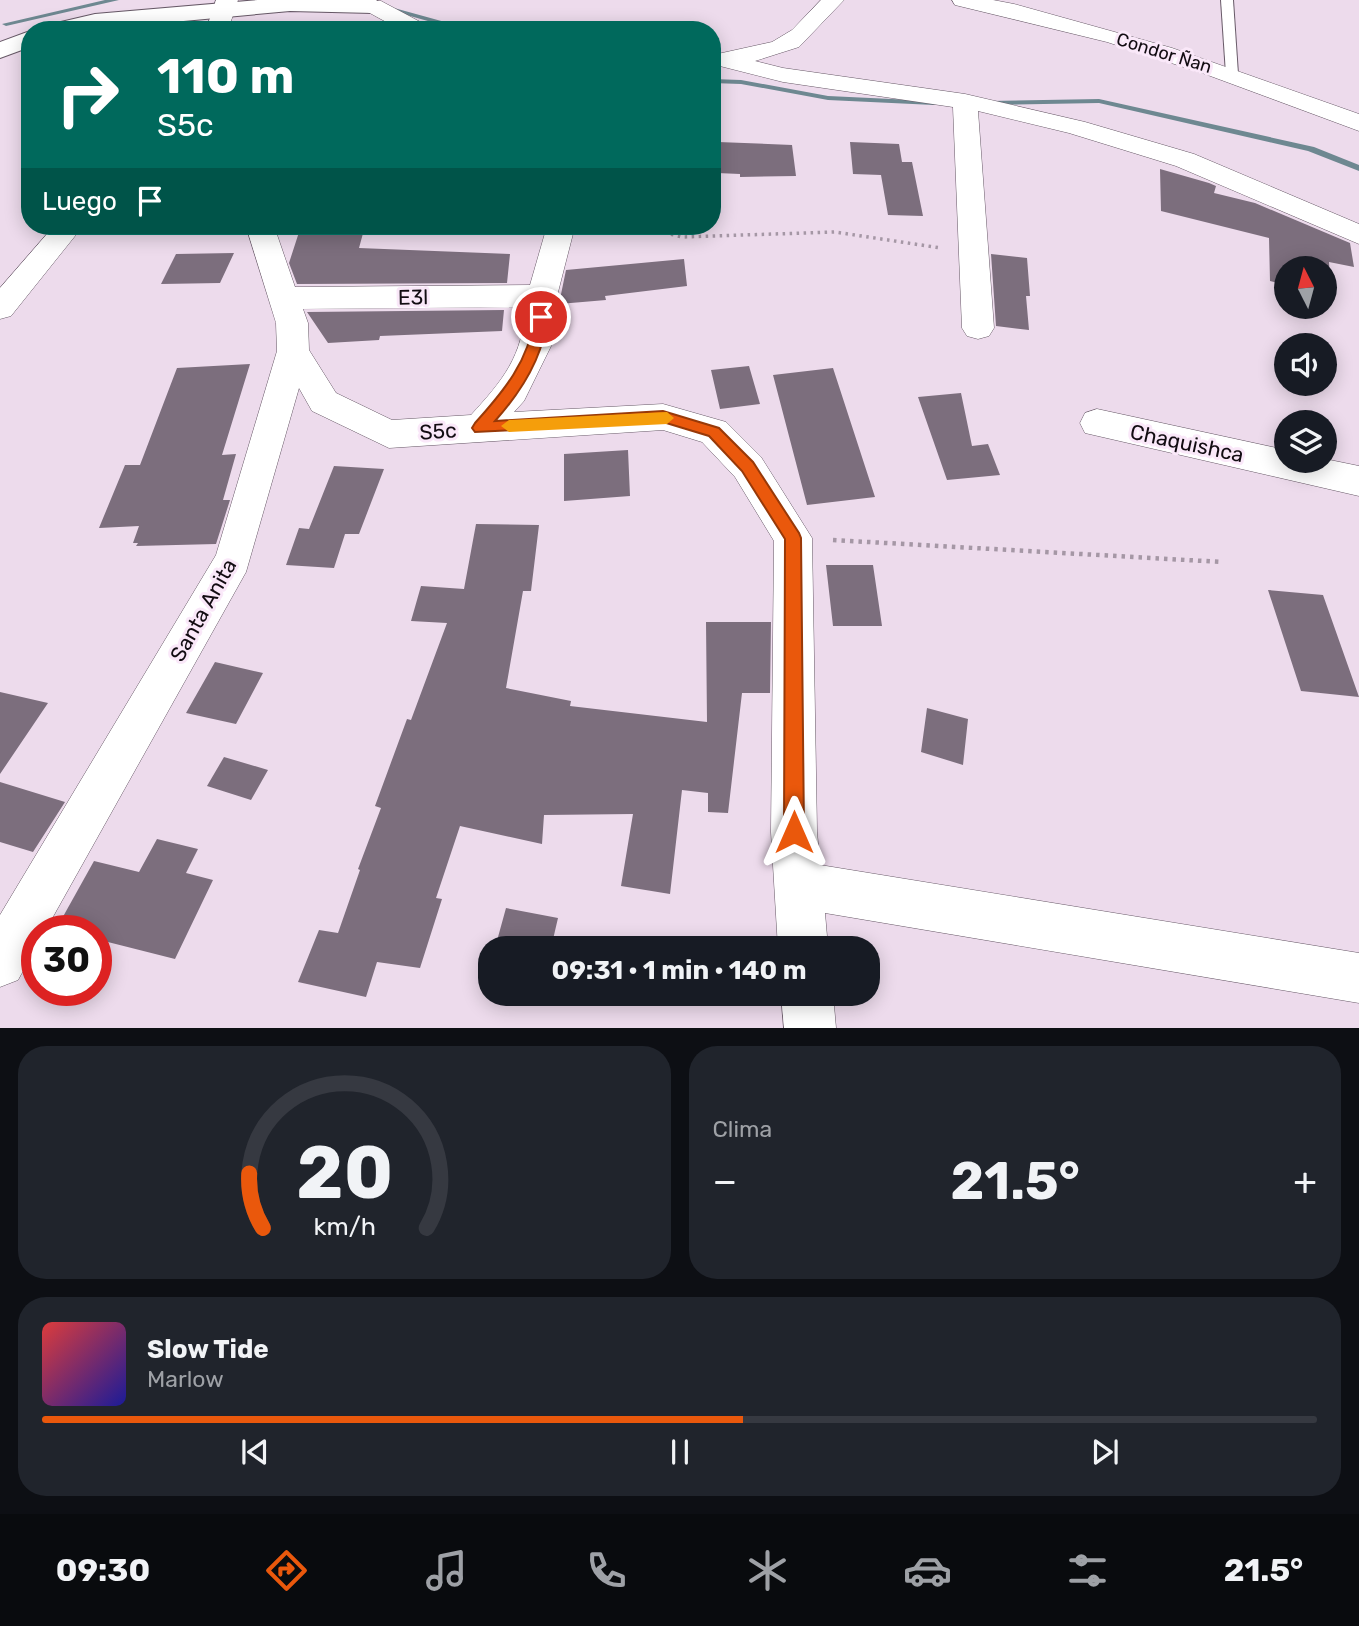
<!DOCTYPE html>
<html lang="es">
<head>
<meta charset="utf-8">
<style>
	body { margin:0; font-family:Rubik,sans-serif; background:#20242c; color:#f1f3f6; height:100vh; display:flex; flex-direction:column; font-size:26px; white-space:nowrap }
	* { box-sizing:border-box; margin:0 }
	p { font-size:23px; color:#9ea1a6 }
	.icon { flex:none; width:38px; height:38px; fill:none; stroke:currentColor; stroke-width:2; stroke-linecap:round; stroke-linejoin:round }
	.map { position:relative; height:1028px; overflow:hidden }
	.panel { display:flex; flex-direction:column; gap:18px; padding:18px; background:#0d0f14; flex:1 }
	.panel>* { flex:none }
	.top-card { position:absolute; left:21px; top:21px; width:700px; height:214px; border-radius:28px; box-shadow:0 4px 18px #0003; background:#00695c; color:#fff; overflow:hidden }
	.needle { width:46px; rotate:354deg }
	.buttons { position:absolute; left:1274px; top:256px; display:grid; gap:14px }
	.buttons a { display:grid; place-items:center; width:63px; height:63px; border-radius:50%; background:#171b24; box-shadow:0 4px 18px #0003; font-size:35px }
	.speed { position:absolute; left:21px; top:915px; display:flex; gap:14px; font-size:35px; font-weight:700; text-align:center }
	.speed>* { display:grid; place-content:center; width:91px; height:91px; border-radius:50%; background:#171b24; box-shadow:0 4px 18px #0003; line-height:1 }
	.speed .limit { border:10px solid #d22; background:#fff; color:#111 }
	.pin { position:absolute; display:grid; place-items:center; width:60px; height:60px; color:#fff; margin:-30px; border:4px solid #fff; border-radius:50%; box-shadow:0 2px 7px #0007 }
	.me { position:absolute; width:77px; margin:-38px; rotate:0deg; stroke-linejoin:round; filter:drop-shadow(0 0 5px #0008) }
	.turn { display:flex; align-items:center; gap:24px; height:147px; padding:0 21px; font-size:32px }
	.turn .icon { width:91px; height:91px; stroke-width:2.5 }
	.turn b { display:block; font-size:49px; line-height:60px }
	.then { display:flex; align-items:center; height:66px; padding:0 21px; background:#0003; gap:14px; font-size:26px }
	.big { font-size:52px; font-weight:700; line-height:1.1 }
	.panel .card { flex:1; display:flex; flex-direction:column; justify-content:center; gap:10px; min-width:0; padding:0 24px; border-radius:28px; background:#20242c }
	.panel .dial { align-items:center; gap:0 }
	.dial svg { height:182px; overflow:visible; fill:none; stroke:#363941; stroke-width:7; stroke-linecap:round; text-anchor:middle }
	.dial text { fill:#f1f3f6; stroke:none }
	.song { display:flex; align-items:center; gap:21px }
	.cover { width:84px; height:84px; border-radius:10px; background:linear-gradient(135deg,hsl(0 70% 55%),hsl(240 70% 35%)) }
	.played { height:7px; border-radius:4px; background:linear-gradient(90deg,#ea580c 55%,#363941 55%) }
	.keys { display:flex; justify-content:space-around; direction:ltr }
	.heat { display:flex; justify-content:space-between; align-items:center; font-size:38px; direction:ltr }
	.panel .tiles { flex:1; display:grid; gap:18px; grid-template-columns:1fr 1fr }
	.card:last-child { grid-column:span 2 }
	.trip { position:absolute; left:478px; top:936px; width:402px; height:70px; border-radius:28px; background:#171b24; box-shadow:0 4px 18px #0003; font-weight:700; line-height:70px; text-align:center }
	.dock { display:flex; height:112px; justify-content:space-around; align-items:center; background:#090b0e; color:#9ea1a6 }
	.dock .icon { width:49px; height:49px }
	.dock .current { color:#ea580c }
	.dock b { font-size:32px; color:#f1f3f6 }
	.map>svg:first-child { display:block }
	.lines { fill:none; stroke-linecap:round; stroke-linejoin:round }
	.stream { fill:#6e8891; fill-rule:evenodd }
	.building { fill:#7c6e7d }
	.lane-casing { stroke:#675967; stroke-width:2 }
	.street-casing { stroke:#675967; stroke-width:1 }
	.highway-casing { stroke:#675967; stroke-width:2 }
	.path-far1 { stroke:#a597a5; stroke-width:3.5; stroke-dasharray:2.5 4.5; stroke-linecap:butt }
	.path { stroke:#a597a5; stroke-width:4.5; stroke-dasharray:3.5 5; stroke-linecap:butt }
	.lane { fill:#fff; fill-rule:evenodd }
	.street { fill:#fff; fill-rule:evenodd }
	.highway { fill:#fff; fill-rule:evenodd }
	.route { fill:#ea580c; stroke:#983908; stroke-width:2 }
	.slow { fill:#f59e0b }
	.labels { text-anchor:middle; dominant-baseline:central; stroke-width:6; stroke-linejoin:round; paint-order:stroke }
	.far-street-label { font-size:18px; fill:#120c12; stroke:#fae8f9 }
	.street-label { font-size:21px; fill:#120c12; stroke:#fae8f9 }
</style>
</head>
<body>
<div class="map">
<svg width="1359" height="1028" viewBox="0 0 1359 1028">
	<rect width="100%" height="100%" fill="#eddbec"/>
	<g class="lines">
		<!-- stream -->
		<path class="stream" d="M105,0h14l-113,26 -4,-2z
			M353,0h12l109,30h-14z
			M712,79l29,1 87,16 106,5 4,2 -4,2 -106,-5 -87,-16 -29,-1z
			M1099,99l215,48 45,18v6l-51,-20 -209,-48 -111,2 -4,-2 4,-2z"/>
	</g>
	<!-- building -->
	<path class="building" d="M718,142l74,3 4,31 -56,1v-3l-23,-1z
		M850,142l49,2 3,18h10l11,54 -35,-1 -7,-40 -28,-1z
		M1160,169l49,14 7,3 -2,7 41,10 95,40 4,24 -25,-5 2,34 -6,-2v-26h-39v17l-16,-4 -1,-43 -108,-27z
		M301,226h64l-6,22 151,6 -3,29 -210,1 -8,-21z
		M234,253l-14,30 -59,1 15,-30z
		M991,254l36,4 3,38h-4l3,34 -33,-4z
		M684,259l3,27 -82,10 1,4 -47,4 7,-34z
		M504,310l-2,21 -122,5 -1,4 -51,3 -21,-31z
		M250,364l-28,91 14,-1 -13,46h7l-14,44 -80,2 2,-3h-5l6,-17 -40,2 26,-63h15l37,-97z
		M749,366l11,38 -40,5 -9,-39z
		M833,368l42,129 -68,8 -34,-130z
		M961,393l11,53 16,-2 12,31 -53,5 -29,-83z
		M628,450l2,46 -66,5v-47z
		M334,466l50,3 -25,65h-14l-11,34 -48,-3 13,-37 10,1z
		M476,524l63,1 -8,66h-8l-17,97 65,13 -1,5 137,16 -1,-100h65l-1,71h-28l-14,120 -20,-1v-19l-26,-3 -12,104 -49,-8 12,-72 -89,1 -2,29 -82,-18 -24,72 6,1 -22,69 -43,-6 -11,35 -68,-15 21,-52 19,3 22,-63 -2,-1 23,-61 -6,-2 32,-87 4,1 36,-97 -36,-2 10,-35 43,3z
		M826,565h47l9,61h-49z
		M1268,590l55,5 36,102 -58,-6z
		M215,662l48,11 -27,51 -50,-11z
		M0,692l48,11 -48,71z
		M927,708l41,11 -5,46 -42,-13z
		M224,757l44,13 -17,30 -44,-14z
		M0,782l65,20 -32,50 -33,-10z
		M157,839l41,10 -12,24 27,7 -38,79 -79,-20v-8h-41l39,-70 45,11z
		M506,908l52,10 -7,30h-56z"/>
	<g class="lines">
		<defs>
			<path id="lane" d="M1221,0h12l5,74 -6,4 -6,-4z"/>
			<path id="street" d="M216,0h22l-10,30h-22z
				M333,0l48,1 45,24 3,5h-28l-35,-19 -30,-6z
				M821,0h23l-45,47 -44,14 28,7 182,26 120,28 109,32 165,70v20l-183,-78 -107,-33 -91,-22 16,217 -5,8 -11,3 -11,-3 -5,-8 -9,-221 -170,-25 -71,-18 1,-9 59,-13 20,-12z
				M952,0h41l21,4 158,44 187,66v17l-154,-57 -98,-32 -152,-37z
				M54,226h29l-72,90 -11,3v-31z
				M246,226h28l21,61 235,-2 17,-59h28l-18,70 -2,42 -31,63 -10,11 149,-8 63,18 35,35 51,81 5,294 3,33 539,88v50l-534,-90 3,35h-50l-7,-116 3,-291 -39,-64 -33,-35 -39,-12 -274,18 -77,-37 -13,-23 -53,184 -201,359h-8v15l-19,34 -18,7v-72l216,-360 61,-204 -1,-28zM526,307c-4,50 -22,72 -55,108l-79,5 -56,-27 -27,-43 -1,-27 -5,-14z
				M1097,409l189,41v10l39,-1 34,7v30l-274,-63 -5,-10 5,-10z
				M781,994h52l3,34h-52z"/>
			<path id="highway" d="M258,0h118l8,6 -3,5 -8,2 -83,-2 -203,19h-43l4,-5 47,-11z
				M30,31v16l-30,11v-16z"/>
		</defs>
		<!-- lane casing -->
		<use href="#lane" class="lane-casing"/>
		<!-- street casing -->
		<use href="#street" class="street-casing"/>
		<!-- highway casing -->
		<use href="#highway" class="highway-casing"/>
		<!-- path-far1 -->
		<path class="path-far1" d="M637,226l45,11 153,-5 106,16"/>
		<!-- path -->
		<path class="path" d="M833,540l389,22"/>
		<!-- lane -->
		<use href="#lane" class="lane"/>
		<!-- street -->
		<use href="#street" class="street"/>
		<!-- highway -->
		<use href="#highway" class="highway"/>
	</g>
	<!-- route -->
	<path class="route" d="M541,312l6,5c-3,39 -26,75 -52,104l168,-10 56,17 34,34 46,71 2,5 3,294 -3,8 -7,2 -7,-2 -3,-8 1,-293 -43,-68 -33,-35 -46,-14 -188,10 -3,-4 3,-5c28,-31 55,-63 59,-106z"/>
	<!-- slow -->
	<path class="slow" d="M667,412l7,6 -7,6 -158,8 -8,-6 8,-6z"/>
	<g class="labels">
		<!-- far-street labels -->
		<g class="far-street-label">
			<text transform="translate(1164 53) rotate(17)">Condor Ñan</text>
		</g>
		<!-- street labels -->
		<g class="street-label">
			<text transform="translate(413 297) rotate(-1)">E3l</text>
			<text transform="translate(438 431) rotate(-4)">S5c</text>
			<text transform="translate(1187 443) rotate(12)">Chaquishca</text>
			<text transform="translate(203 610) rotate(-61)">Santa Anita</text>
		</g>
	</g>
</svg>
<div class="buttons">
<a><svg class="needle" viewBox="-14 -14 28 28"><path d="M0-13l5 13h-10z" fill="#e53935"/><path d="M0 13l5-13h-10z" fill="#9ea1a6"/></svg></a>
<a><svg class="icon" aria-label="sound" viewBox="0 0 24 24"><path d="M4 9h4l5-4v14l-5-4H4zM17 9q2 3 0 6"/></svg></a>
<a><svg class="icon" aria-label="layers" viewBox="0 0 24 24"><path d="M12 4l9 5-9 5-9-5zM3 14l9 5 9-5"/></svg></a>
</div>
<div class="speed"><div class="limit">30</div></div>
<div class="pin" style="left:541px;top:317px;background:#d93025"><svg class="icon" aria-label="arrive" viewBox="0 0 24 24"><path d="M6 21V4h12l-3 4 3 4H6"/></svg></div>
<svg class="me" style="left:794px;top:832px" viewBox="-20 -20 40 40"><path d="M0-17L14 15 0 8-14 15z" fill="#ea580c" stroke="#fff" stroke-width="4"/></svg>
<div class="trip">09:31 · 1 min · 140 m</div>
<div class="top-card">
<div class="turn"><svg class="icon" aria-label="right" viewBox="0 0 24 24"><path d="M7 20v-9h11M14 6l5 5-5 5"/></svg><div><b>110 m</b>S5c</div></div>
<div class="then">Luego<svg class="icon" aria-label="arrive" viewBox="0 0 24 24"><path d="M6 21V4h12l-3 4 3 4H6"/></svg></div>
</div>
</div>
<section class="panel">
<div class="tiles">
<div class="card dial"><svg viewBox="0 0 100 80">
<path d="M14 69A42 42 0 1 1 86 69"/>
<path d="M14 69A42 42 0 0 1 8 45" stroke="#ea580c"/>
<text x="50" y="56" font-size="32" font-weight="700">20</text>
<text x="50" y="72" font-size="11">km/h</text>
</svg></div>
<div class="card"><p>Clima</p>
<div class="heat"><a>−</a><b class="big">21.5°</b><a>+</a></div>
</div>
<div class="card">
<div class="song"><i class="cover"></i><div><b>Slow Tide</b><p>Marlow</p></div></div>
<div class="played"></div>
<div class="keys"><svg class="icon" aria-label="previous" viewBox="0 0 24 24"><path d="M18 5L8 12l10 7zM5 5v14"/></svg><svg class="icon" aria-label="pause" viewBox="0 0 24 24"><path d="M8 5v14M16 5v14"/></svg><svg class="icon" aria-label="next" viewBox="0 0 24 24"><path d="M6 5l10 7-10 7zM19 5v14"/></svg></div>
</div>
</div>
</section>
<nav class="dock">
<b>09:30</b>
<svg class="icon current" aria-label="directions" viewBox="0 0 24 24"><path d="M12 3l9 9-9 9-9-9zM9 14v-3h6M13 9l2 2-2 2"/></svg>
<svg class="icon" aria-label="music" viewBox="0 0 24 24"><path d="M9 18V5l10-2v13"/><circle cx="6" cy="18" r="3"/><circle cx="16" cy="16" r="3"/></svg>
<svg class="icon" aria-label="phone" viewBox="0 0 24 24"><path d="M5 4h4l2 5-3 2q2 4 5 5l2-3 5 2v4C11 20 4 13 5 4z"/></svg>
<svg class="icon" aria-label="climate" viewBox="0 0 24 24"><path d="M12 3v18M4 7l16 10M4 17L20 7"/></svg>
<svg class="icon" aria-label="car" viewBox="0 0 24 24"><path d="M5 17H2v-5l4-1 3-4h7l3 4 3 1v5h-3M9 17h6M6 11h13"/><circle cx="7" cy="17" r="2"/><circle cx="17" cy="17" r="2"/></svg>
<svg class="icon" aria-label="filters" viewBox="0 0 24 24"><path d="M4 7h16M4 17h16"/><circle cx="9" cy="7" r="2"/><circle cx="15" cy="17" r="2"/></svg>
<b>21.5°</b>
</nav>
</body>
</html>
